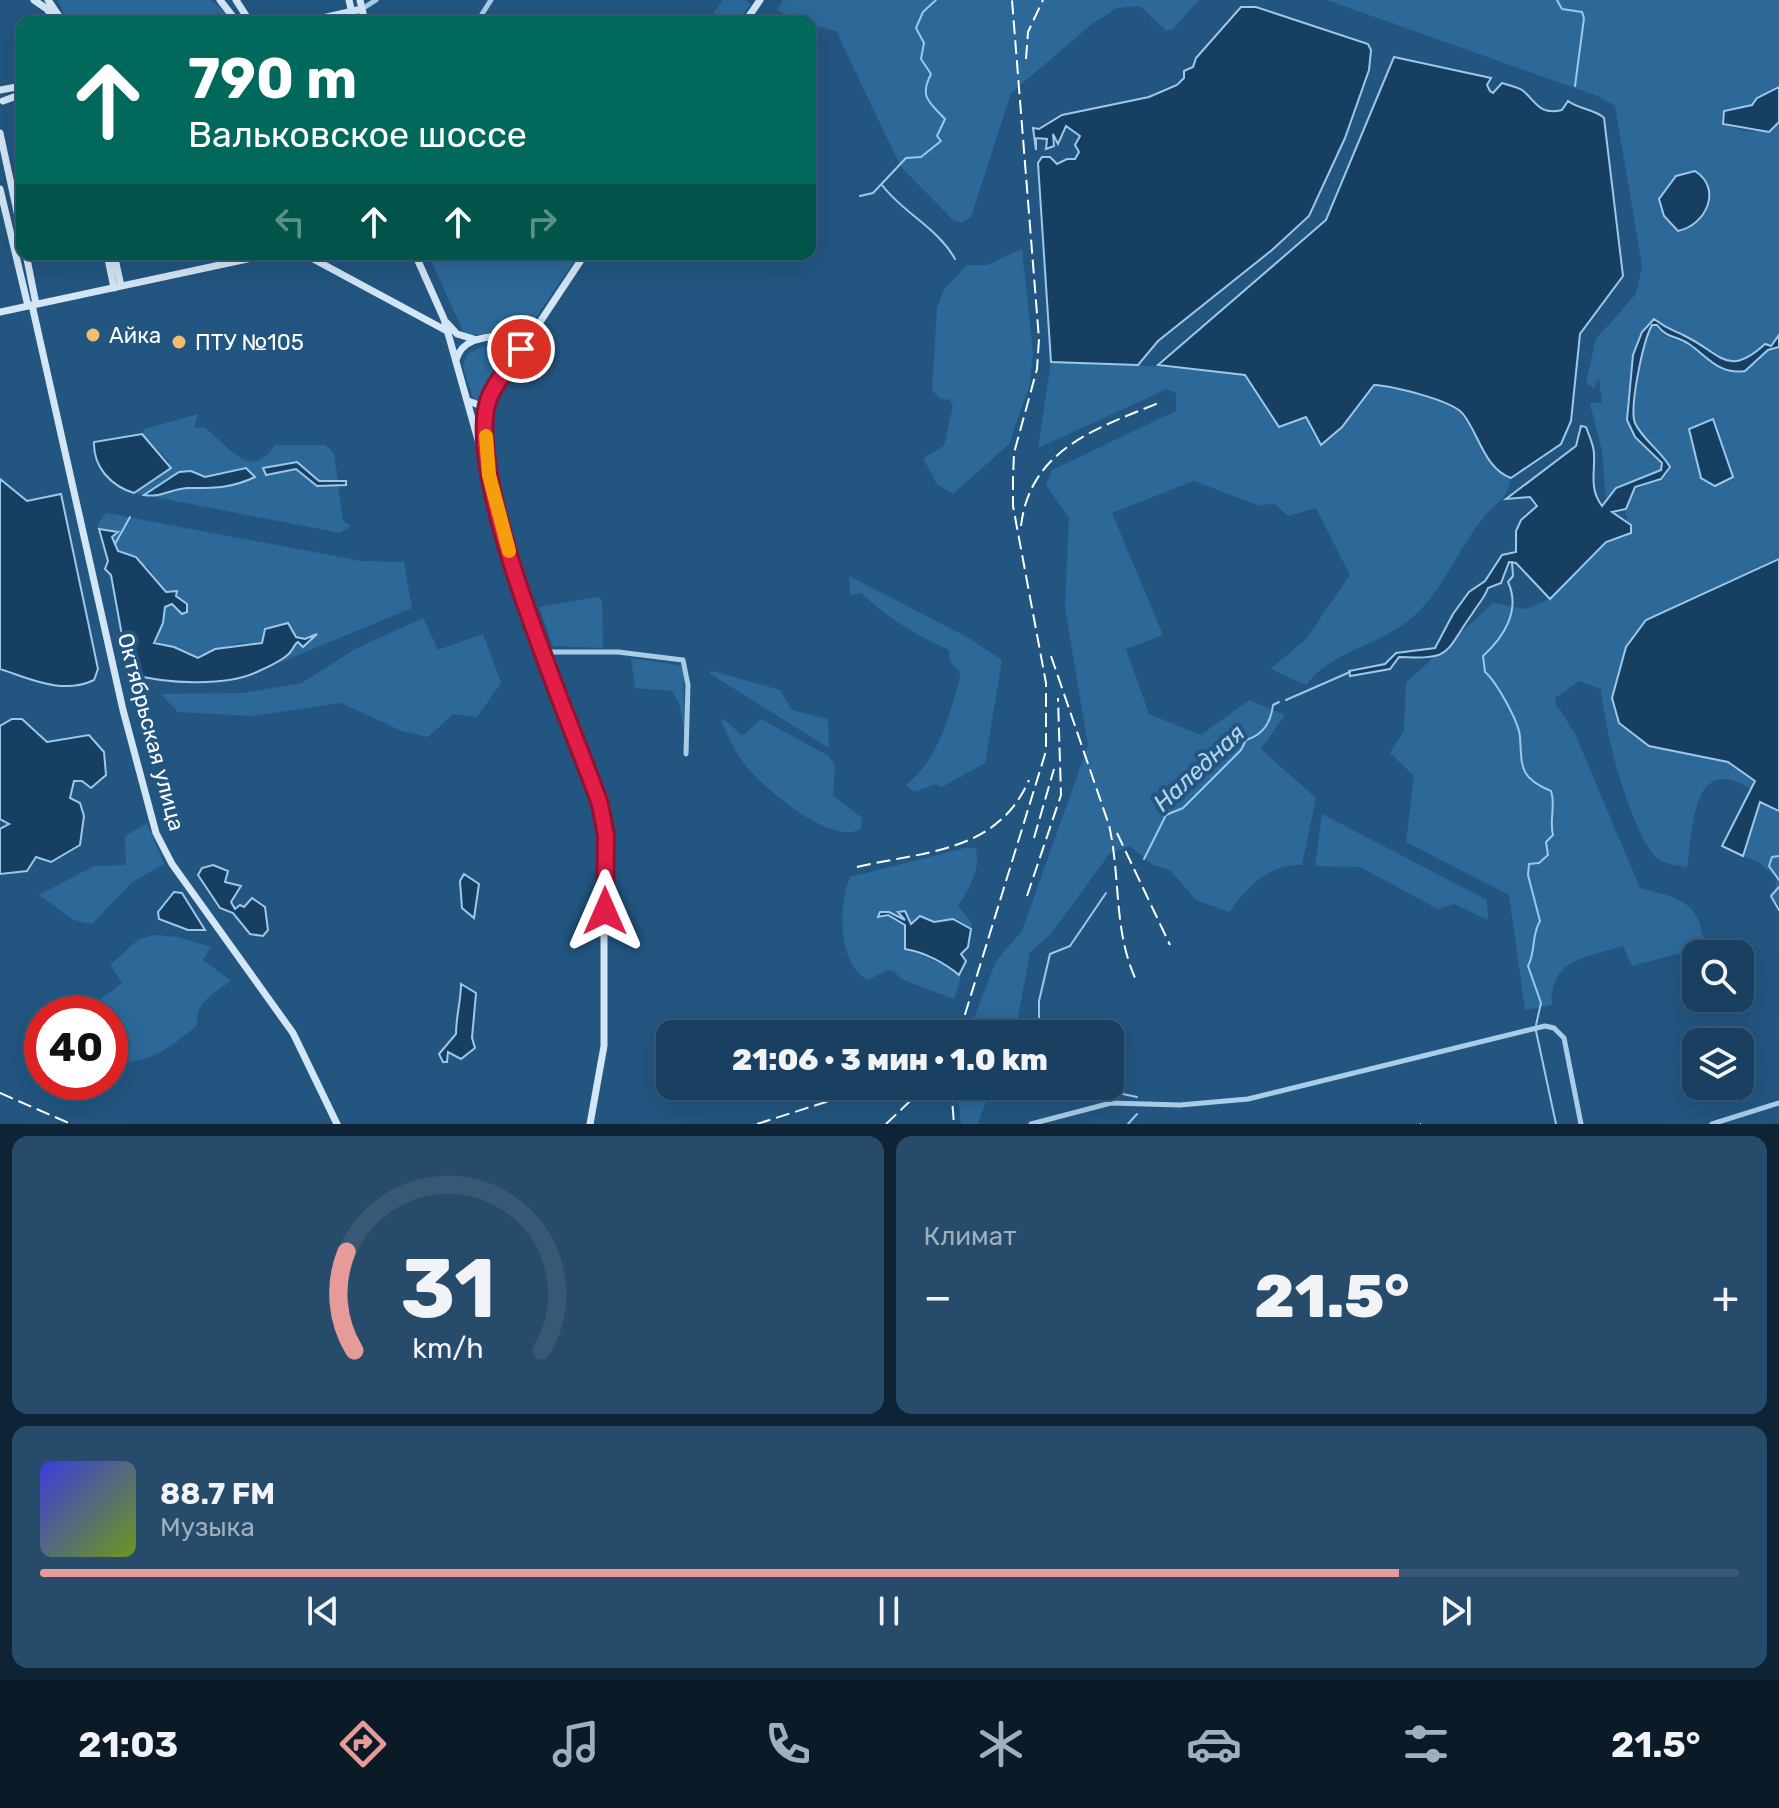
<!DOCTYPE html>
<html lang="ru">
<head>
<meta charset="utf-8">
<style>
	body { margin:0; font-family:Rubik,sans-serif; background:#274b6a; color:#f1f3f6; height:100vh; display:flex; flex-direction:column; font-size:30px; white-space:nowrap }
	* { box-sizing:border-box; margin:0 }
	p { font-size:26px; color:#9fafbd }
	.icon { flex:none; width:44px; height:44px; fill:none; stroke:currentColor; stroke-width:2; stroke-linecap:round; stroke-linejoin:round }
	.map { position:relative; height:1124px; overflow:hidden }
	.panel { display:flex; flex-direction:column; gap:12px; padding:12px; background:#0e2335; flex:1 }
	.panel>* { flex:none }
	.guide { position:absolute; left:16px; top:16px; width:800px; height:244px; border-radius:16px; box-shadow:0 8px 32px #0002,0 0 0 2px #385976; background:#00695c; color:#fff; overflow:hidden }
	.fabs { position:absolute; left:1682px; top:940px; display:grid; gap:16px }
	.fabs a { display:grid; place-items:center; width:72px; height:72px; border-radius:16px; background:#1a4061; box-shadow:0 8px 32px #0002,0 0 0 2px #385976; font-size:40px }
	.speed { position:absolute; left:24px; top:996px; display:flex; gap:16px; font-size:40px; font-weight:700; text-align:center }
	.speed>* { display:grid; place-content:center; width:104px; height:104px; border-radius:50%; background:#1a4061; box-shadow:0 8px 32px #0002,0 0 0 2px #385976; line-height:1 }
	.speed .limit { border:12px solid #d22; background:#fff; color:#111 }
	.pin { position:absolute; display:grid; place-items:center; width:68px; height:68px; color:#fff; margin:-34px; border:4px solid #fff; border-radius:50%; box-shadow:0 2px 8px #0007 }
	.me { position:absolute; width:88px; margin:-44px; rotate:0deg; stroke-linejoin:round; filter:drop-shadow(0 0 6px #0008) }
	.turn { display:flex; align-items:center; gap:28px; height:168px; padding:0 40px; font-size:36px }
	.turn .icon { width:104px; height:104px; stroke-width:2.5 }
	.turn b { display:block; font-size:56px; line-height:68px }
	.lanes { display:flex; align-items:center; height:76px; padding:0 40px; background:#0003; justify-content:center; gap:40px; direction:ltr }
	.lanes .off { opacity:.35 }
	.big { font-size:60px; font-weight:800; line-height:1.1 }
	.panel .tile { flex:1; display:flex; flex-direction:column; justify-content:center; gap:12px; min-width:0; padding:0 28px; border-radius:16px; background:#274b6a }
	.panel .dial { align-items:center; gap:0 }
	.dial svg { height:208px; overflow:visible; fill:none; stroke:#385976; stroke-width:7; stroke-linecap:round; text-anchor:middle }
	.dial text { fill:#f1f3f6; stroke:none }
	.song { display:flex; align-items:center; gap:24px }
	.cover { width:96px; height:96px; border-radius:12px; background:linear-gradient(135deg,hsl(240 70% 55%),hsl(80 70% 35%)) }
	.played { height:8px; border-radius:4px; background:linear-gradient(90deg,#e69b98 80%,#385976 80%) }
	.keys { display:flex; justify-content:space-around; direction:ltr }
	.heat { display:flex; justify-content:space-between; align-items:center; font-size:44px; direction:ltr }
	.panel .tiles { flex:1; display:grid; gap:12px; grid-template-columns:1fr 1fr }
	.tile:last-child { grid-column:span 2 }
	.trip { position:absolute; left:656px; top:1020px; width:468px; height:80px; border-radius:16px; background:#1a4061; box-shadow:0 8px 32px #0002,0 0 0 2px #385976; font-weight:800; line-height:80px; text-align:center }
	.menu { display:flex; height:128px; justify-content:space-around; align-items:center; background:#0a1a27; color:#9fafbd }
	.menu .icon { width:56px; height:56px }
	.menu .selected { color:#e69b98 }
	.menu b { font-size:36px; color:#f1f3f6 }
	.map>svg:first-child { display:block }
	.green { fill:#2c6999; fill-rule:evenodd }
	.water { fill:#173f61; stroke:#9dc8e9; stroke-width:2 }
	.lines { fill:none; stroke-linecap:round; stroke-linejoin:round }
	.stream { stroke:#9dc8e9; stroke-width:2 }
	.street { stroke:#a9cce7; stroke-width:5 }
	.secondary { stroke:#d3e6f6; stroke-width:7 }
	.rail { stroke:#fff; stroke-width:2; stroke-dasharray:14 6; stroke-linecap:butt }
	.route-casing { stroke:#92132f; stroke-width:20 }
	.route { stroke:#e11d48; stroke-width:14 }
	.slow { stroke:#f59e0b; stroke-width:14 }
	.poi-dot { fill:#f3bd6b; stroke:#225681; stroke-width:3 }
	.labels { text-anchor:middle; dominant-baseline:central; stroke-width:8; stroke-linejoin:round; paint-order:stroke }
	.poi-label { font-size:22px; fill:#fff; stroke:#225681; text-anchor:start }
	.street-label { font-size:22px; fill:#fff; stroke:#225681 }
	.water-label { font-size:24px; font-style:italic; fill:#b4d5ef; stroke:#225681 }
</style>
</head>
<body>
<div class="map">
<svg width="1779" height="1124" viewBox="0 0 1779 1124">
	<rect width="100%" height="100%" fill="#225681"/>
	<!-- green -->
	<path class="green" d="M58,0h153l15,13 5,9h-164z
		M723,0h22l6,4 -13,18h-31z
		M783,0h416l-25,28 -8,3 -26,-25 -23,2 -25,16 -81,69 -40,124 -9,6 -10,-4 -51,-52 -65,-136 -36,-9 -23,-12z
		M1327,0h452v87l-22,11 -5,7 -28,6 -3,8c13,15 44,17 58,3v213c-19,20 -43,36 -71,17 -7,-4 -13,-11 -21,-15 -15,-7 -18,-6 -33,-18 -26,13 -29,90 -20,114 3,10 18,20 26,28l1,9 -45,18 -10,12 -4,-49 -12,-48h12l-3,-26 -5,11 -8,-5 10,-44 40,-45 6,-28 -27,-160 -15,-9zM1695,171l14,33 -11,18 -17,10 -2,-58z
		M1022,249l11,104 -3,31 -21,60 -56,50 -16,-10 -14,-26 21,-12 9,-40 -3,-6 -11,-2 -7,-8 5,-82 6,-17 24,-26h20z
		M428,254h151l-47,69c-18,9 -48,15 -68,10z
		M1654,324l11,12 24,8 34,26 34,-7 10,-13 12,-3v262l-20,163 -8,17c-60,-37 -57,39 -64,78 -12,-2 -27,-3 -34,-13 -26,-35 -48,-122 -52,-165l-22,-8 -23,16 -1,5 20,32 65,154c39,10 61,13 64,59l-72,19 -9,-20c-37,12 -73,12 -71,59l-27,5 -16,-115 -103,-53 8,-66 -24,-23 14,-22 2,-48 87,-80 33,6 24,-10 56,-57 25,-9 -6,-22 6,-20 30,-12 9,-12c-9,-16 -30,-29 -35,-45 -6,-16 7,-85 19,-98z
		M510,343l8,3v5l-35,48 -9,2 -11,-34 4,-13 16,-8z
		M1051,362l87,3 107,10 34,52 27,-10 9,22 55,-51 9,-3c25,6 58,10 79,24 23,16 24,58 53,69 -6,26 -13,21 -27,39 -31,37 -43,84 -86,111 -31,20 -70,27 -92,57l-36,-16 36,-30 44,-64 -34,-67 -28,8 -14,-13 -14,3 -66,-25 -82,32 51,122 -37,14 23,65 52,21 48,-35 36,15 -24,34 55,49 -14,67c-34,-1 -53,21 -73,47l-33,-12 -26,-30 -17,-5 -23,-19 -20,7 -60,82 -20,17 -15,82h-47l28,-73 26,-30 66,-186 -23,-138 4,-89 -23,-33 6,-15 124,-59v-18l-9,-4 -129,59z
		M198,414l-4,14 10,-1c26,19 46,56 71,18h50l9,8 9,68 8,5 -11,7 -206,-40 31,-21 4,-11 -27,-27 3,-5z
		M106,513l256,48 42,1 8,46 -150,62 43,-31 -13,-5 -30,9h-22l-25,6 -17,9 -24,-11 -21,-4 10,-20 2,-16 22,-3 -11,-8v-5l-10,2 -18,-26 -30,-16 -6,-14 5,-4 -18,-4 -2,-4z
		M849,576l118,61 35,23 -17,103 -43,24 -6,-3 -22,8 -8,-7c33,-26 43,-69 54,-107l-1,-8 -9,-8 -1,-12c-34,-15 -61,-32 -88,-57l-11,2z
		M598,597l4,4 1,47 -50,-2 -14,-39z
		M423,618l15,32 45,-16 18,49 -24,34 -24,-3 -25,23 -26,-6 -61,-28 -89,13 -74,-4 -17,-18 82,-1 59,-10 53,-34z
		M631,658l52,8 2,69 -6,-32 -7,-12 -37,-3z
		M712,671l68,19 12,20 36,9 1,29 -120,-75z
		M724,719l18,17 19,-17 66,36 8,10 -2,31 29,22 -1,11c-32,18 -107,-48 -123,-74 -7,-11 -11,-23 -17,-34z
		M1760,801l19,10v93l-6,-5 4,-21 -17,-15 -17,-7z
		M1322,814l165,86 1,20 -34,-16 -16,5 -78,-42 -45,-1z
		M147,823l17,41 -32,18 -40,42 -18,-4 -35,-25 55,-29 32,-1 -1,-29z
		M969,847l7,2c5,18 -8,43 -18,57l14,17 -1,6 -13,-10 -24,3 -10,-3 -11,5 -6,-8 -7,-3 7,7 -18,-8 -8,3h7l17,10v24l47,19 9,9 -7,22 -53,-20 -7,-8 -7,-1 -19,10c-30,-15 -30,-75 -18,-103z
		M154,935l24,2 33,10 -8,13 28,21c-17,12 -36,21 -34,44 -22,19 -57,48 -87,32v-43h-10l-5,-11 27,-20 -12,-18 29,-26z
		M957,1086h34l-13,38h-17z"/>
	<!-- water -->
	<path class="water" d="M1241,7h15l112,37 3,6 -2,20 -24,68 -36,78 -37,34 -114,91 -20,24 -87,-3 -13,-199 4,-6h8l7,7 10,-5h8l4,-7 -4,-7 5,-9 -14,-10 -8,18 -5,-10 1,12 -8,3 1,-10 -11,-1v12l-3,-22 6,1 23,-14 87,-18 28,-12 7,-7v-7l9,-4 3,-9z
		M1394,57l97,21 -4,7 3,6 3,2 9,-10c6,2 15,4 20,7 14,11 17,26 40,20l6,-9c12,9 27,8 36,17l19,158 -43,58 -9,87 -10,23 -50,34c-27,-10 -32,-44 -48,-64 -11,-14 -71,-28 -89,-29l-32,42 -21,18 -15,-28 -27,10 -34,-52 -87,-10 168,-145z
		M1779,87v35l-10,10 -46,-8 1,-13 28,-6 5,-7z
		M1695,171c28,18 11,54 -17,60l-14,-15 -5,-17 17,-23z
		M1654,319c16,12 18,10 33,18 34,17 41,41 78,7l6,2 8,-11v12l-11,3 -23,21c-26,4 -37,-14 -56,-27 -13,-9 -22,-5 -32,-19h-5c-9,16 -23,83 -17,98 7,16 26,28 35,44l-9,12 -26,8 -9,22 -14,3 19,13v8l-25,9 -56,57 -34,-36 -7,-1 -8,21 -13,5c-4,11 -10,16 -16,26 -28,39 -19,46 -73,43l-9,12 -40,7 -1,-5 36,-7 11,-11 39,-5 18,-34 16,-22 16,-11 17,-26 14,-3v-21l5,-11 16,-14 -7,-9 -24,2 70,-53 5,-20 5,1c3,9 8,18 8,27 1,20 -5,34 8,52l14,-18 45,-18 1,-7 -27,-26 -8,-17 6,-65 9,-23z
		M1713,419l20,58 -18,9 -14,-8 -12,-49z
		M142,434l29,34 -37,25c-23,-7 -41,-26 -40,-51z
		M297,462l22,19h27v4l-29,1 -21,-17 -30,6 -3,-7z
		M246,468l9,9c-25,12 -43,11 -68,11 -16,1 -27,10 -43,7l35,-23 12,-1 14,6z
		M0,479l27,22 34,-7 37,175 -4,11c-31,15 -63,-1 -94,-11z
		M99,529l19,3 -6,5 6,14 18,6 30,35 11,-1 -1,5 11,8v8l-5,2 -10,-10 -7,3 -2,16 -9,20 20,4 24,11 17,-9 47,-6 3,-14 23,-6 8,14 9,2 12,-5 -14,13 -5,-5c-4,2 -4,6 -7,9 -5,8 -23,16 -32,20 -33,17 -95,12 -130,3l-18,-99 -6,-6 3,-8z
		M1779,559v252l-19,-9 -17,54 -21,-10 33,-65 -27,-19 -79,-16 -30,-23 -7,-25 14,-51 20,-27z
		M12,719h10l25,23 42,-7 15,17 2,23 -15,13 -9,-7h-8l-4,17 10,5 4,13 -4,29 -29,17 -15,-5 -9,14 -27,3v-45l9,-5 -9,-5v-93z
		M213,865l15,6 -3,11 16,4 -10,16 4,7 5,-4 4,2 8,-9 13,9 3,23 -5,6 -13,-2 -17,-21 -13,-5 -22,-33 4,-7z
		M464,874l15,10 -5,34 -12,-10 -2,-27z
		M174,892l8,1 23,37h-17l-29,-11 -1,-7z
		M905,911l6,13 9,-8 14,6 19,-3 18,10 -3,18 -7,7 5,7 -7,14c-14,-12 -35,-23 -54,-26v-24l-17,-10 -10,2 2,-5h9l16,8 -7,-8z
		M461,984l15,9 -4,45 3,10 -14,11 -13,-7 -1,10h-4l-4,-8 17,-20c0,-18 5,-33 5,-50z"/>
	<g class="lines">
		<!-- stream -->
		<path class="stream" d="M1557,0l5,9 20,3 2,6 -9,68
			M882,185c21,28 56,43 73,74
			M860,196l13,-3 33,-35 15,-1 20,-16 -4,-5 8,-17c-16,-17 -26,-22 -14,-45l-10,-15 3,-16 -8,-15 7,-16 13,-12
			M115,544l15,-27
			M1512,562l1,14 -5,6c13,28 -4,55 -25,74l2,16c11,9 34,50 35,65 2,30 -1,41 31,54 5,14 -2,29 2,44l-7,7 2,13 -9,8 -10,1 -1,11 12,46c-9,15 -4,30 -12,45l13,37 -5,22
			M1286,700l64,-28
			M1779,856l-7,1 -3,9 10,14
			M1144,859l22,-44 17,-7 58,-58 5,-10c17,-5 25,-18 27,-35l6,-3
			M1779,887l-8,9 8,14
			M1536,1031l20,93
			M1039,1034v-33l11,-47 20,-8 36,-53
			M1055,1086l14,13 40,-8 28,6
			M1128,1124l9,-10"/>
		<!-- street -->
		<path class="street" d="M362,9l14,-9
			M477,22l14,-22
			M544,652h74l65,8 5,25 -2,69
			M1031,1124l80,-21 69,2 68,-6 297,-73 9,2 10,10 17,86
			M1712,1124l67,-21"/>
		<!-- secondary -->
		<path class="secondary" d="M34,0l13,9 8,13
			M48,0l15,22
			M220,0l17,22
			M236,0l14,22
			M349,0l5,22
			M360,0l5,22
			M305,22l57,-13
			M745,22l15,-22
			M0,90l22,-4
			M3,101l19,-7
			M0,133l22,102
			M0,189l28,117
			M26,254l10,50
			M107,254l7,34
			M114,254l7,32
			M304,254l143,77
			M415,254l29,65 72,256 88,245v226l-14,78
			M32,305l91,405 33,123 16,31 121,169 44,91
			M0,312l271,-58
			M447,323l10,11 17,5
			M456,360c9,-33 55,-18 79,-33
			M468,401l11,4 10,-6 96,-145
			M488,460l1,-61"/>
		<!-- rail -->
		<path class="rail" d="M1026,59l2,-27 15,-32
			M1021,526c9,-77 76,-98 140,-124
			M1051,656l58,169c12,53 4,105 27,155
			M1117,833l53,112
			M1034,838l20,-69
			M857,867c68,-16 140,-14 172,-87
			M1027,896l34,-101 -3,-97
			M959,1034l87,-283v-68l-33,-177v-28l1,-25 23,-84 2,-30 -27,-339
			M951,1086l3,38
			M0,1093l71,31
			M757,1124l119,-38
			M886,1124l40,-38
			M1420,1124h1"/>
	</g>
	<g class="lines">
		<defs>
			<path id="route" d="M521,349c-10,16 -27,34 -33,52 -24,80 82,318 112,403l6,32 -1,75"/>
		</defs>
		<!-- route casing -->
		<use href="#route" class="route-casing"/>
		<!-- route -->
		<use href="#route" class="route"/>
		<!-- slow -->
		<path class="slow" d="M486,436l3,39 20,76"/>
	</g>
	<!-- markers -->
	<g class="poi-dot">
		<circle cx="93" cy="335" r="8"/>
		<circle cx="179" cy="342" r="8"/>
	</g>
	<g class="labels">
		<!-- poi labels -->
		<g class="poi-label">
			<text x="109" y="335">Айка</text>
			<text x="195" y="342">ПТУ №105</text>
		</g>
		<!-- street labels -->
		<g class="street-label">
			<text transform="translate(151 732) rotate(75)">Октябрьская улица</text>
		</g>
		<!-- water labels -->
		<g class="water-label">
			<text transform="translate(1199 768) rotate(-43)">Наледная</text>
		</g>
	</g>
</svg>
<div class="fabs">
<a><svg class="icon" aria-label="search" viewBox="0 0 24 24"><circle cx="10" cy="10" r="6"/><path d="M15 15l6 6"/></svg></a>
<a><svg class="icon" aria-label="layers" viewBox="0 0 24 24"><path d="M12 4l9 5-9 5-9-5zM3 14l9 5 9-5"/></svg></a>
</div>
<div class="speed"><div class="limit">40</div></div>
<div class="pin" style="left:521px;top:349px;background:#d93025"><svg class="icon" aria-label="arrive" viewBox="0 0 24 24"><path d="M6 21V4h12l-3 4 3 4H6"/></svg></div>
<svg class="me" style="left:605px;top:911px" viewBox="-20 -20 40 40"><path d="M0-17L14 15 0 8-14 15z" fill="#e11d48" stroke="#fff" stroke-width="4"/></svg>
<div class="trip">21:06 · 3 мин · 1.0 km</div>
<div class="guide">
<div class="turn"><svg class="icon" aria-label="ahead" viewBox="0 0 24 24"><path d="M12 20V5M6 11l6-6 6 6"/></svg><div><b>790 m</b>Вальковское шоссе</div></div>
<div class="lanes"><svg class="icon off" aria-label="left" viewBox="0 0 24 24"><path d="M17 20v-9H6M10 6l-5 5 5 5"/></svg><svg class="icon" aria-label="ahead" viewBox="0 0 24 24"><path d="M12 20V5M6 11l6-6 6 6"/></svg><svg class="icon" aria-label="ahead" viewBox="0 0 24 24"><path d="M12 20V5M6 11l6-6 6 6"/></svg><svg class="icon off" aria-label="right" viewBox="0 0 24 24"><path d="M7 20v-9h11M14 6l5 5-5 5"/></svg></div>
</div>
</div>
<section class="panel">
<div class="tiles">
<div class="tile dial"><svg viewBox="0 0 100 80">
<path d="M14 69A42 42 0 1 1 86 69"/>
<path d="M14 69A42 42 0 0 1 11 31" stroke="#e69b98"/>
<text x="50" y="56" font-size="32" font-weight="700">31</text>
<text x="50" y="72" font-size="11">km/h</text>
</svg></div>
<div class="tile"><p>Климат</p>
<div class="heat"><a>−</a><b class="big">21.5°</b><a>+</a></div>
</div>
<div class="tile">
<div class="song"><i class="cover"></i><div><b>88.7 FM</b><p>Музыка</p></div></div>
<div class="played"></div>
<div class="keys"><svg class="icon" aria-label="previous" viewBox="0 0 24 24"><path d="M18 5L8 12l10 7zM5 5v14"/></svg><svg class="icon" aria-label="pause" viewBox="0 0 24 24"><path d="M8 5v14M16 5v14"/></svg><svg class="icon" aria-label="next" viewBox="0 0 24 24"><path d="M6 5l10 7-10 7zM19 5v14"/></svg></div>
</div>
</div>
</section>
<nav class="menu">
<b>21:03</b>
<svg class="icon selected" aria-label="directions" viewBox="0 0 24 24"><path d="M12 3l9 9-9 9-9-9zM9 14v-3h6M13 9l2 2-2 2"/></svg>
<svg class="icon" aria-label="music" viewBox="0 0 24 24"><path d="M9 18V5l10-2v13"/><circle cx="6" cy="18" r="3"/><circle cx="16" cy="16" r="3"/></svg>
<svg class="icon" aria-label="phone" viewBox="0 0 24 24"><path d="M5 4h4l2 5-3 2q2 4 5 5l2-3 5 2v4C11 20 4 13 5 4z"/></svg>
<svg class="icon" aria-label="climate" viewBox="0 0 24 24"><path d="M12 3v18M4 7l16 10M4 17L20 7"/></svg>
<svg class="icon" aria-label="car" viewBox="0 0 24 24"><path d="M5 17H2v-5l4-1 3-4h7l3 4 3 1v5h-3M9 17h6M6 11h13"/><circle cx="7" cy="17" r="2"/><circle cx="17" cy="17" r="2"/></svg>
<svg class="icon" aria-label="filters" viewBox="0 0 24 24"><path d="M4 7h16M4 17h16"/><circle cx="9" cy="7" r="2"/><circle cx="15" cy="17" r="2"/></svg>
<b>21.5°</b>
</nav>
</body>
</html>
